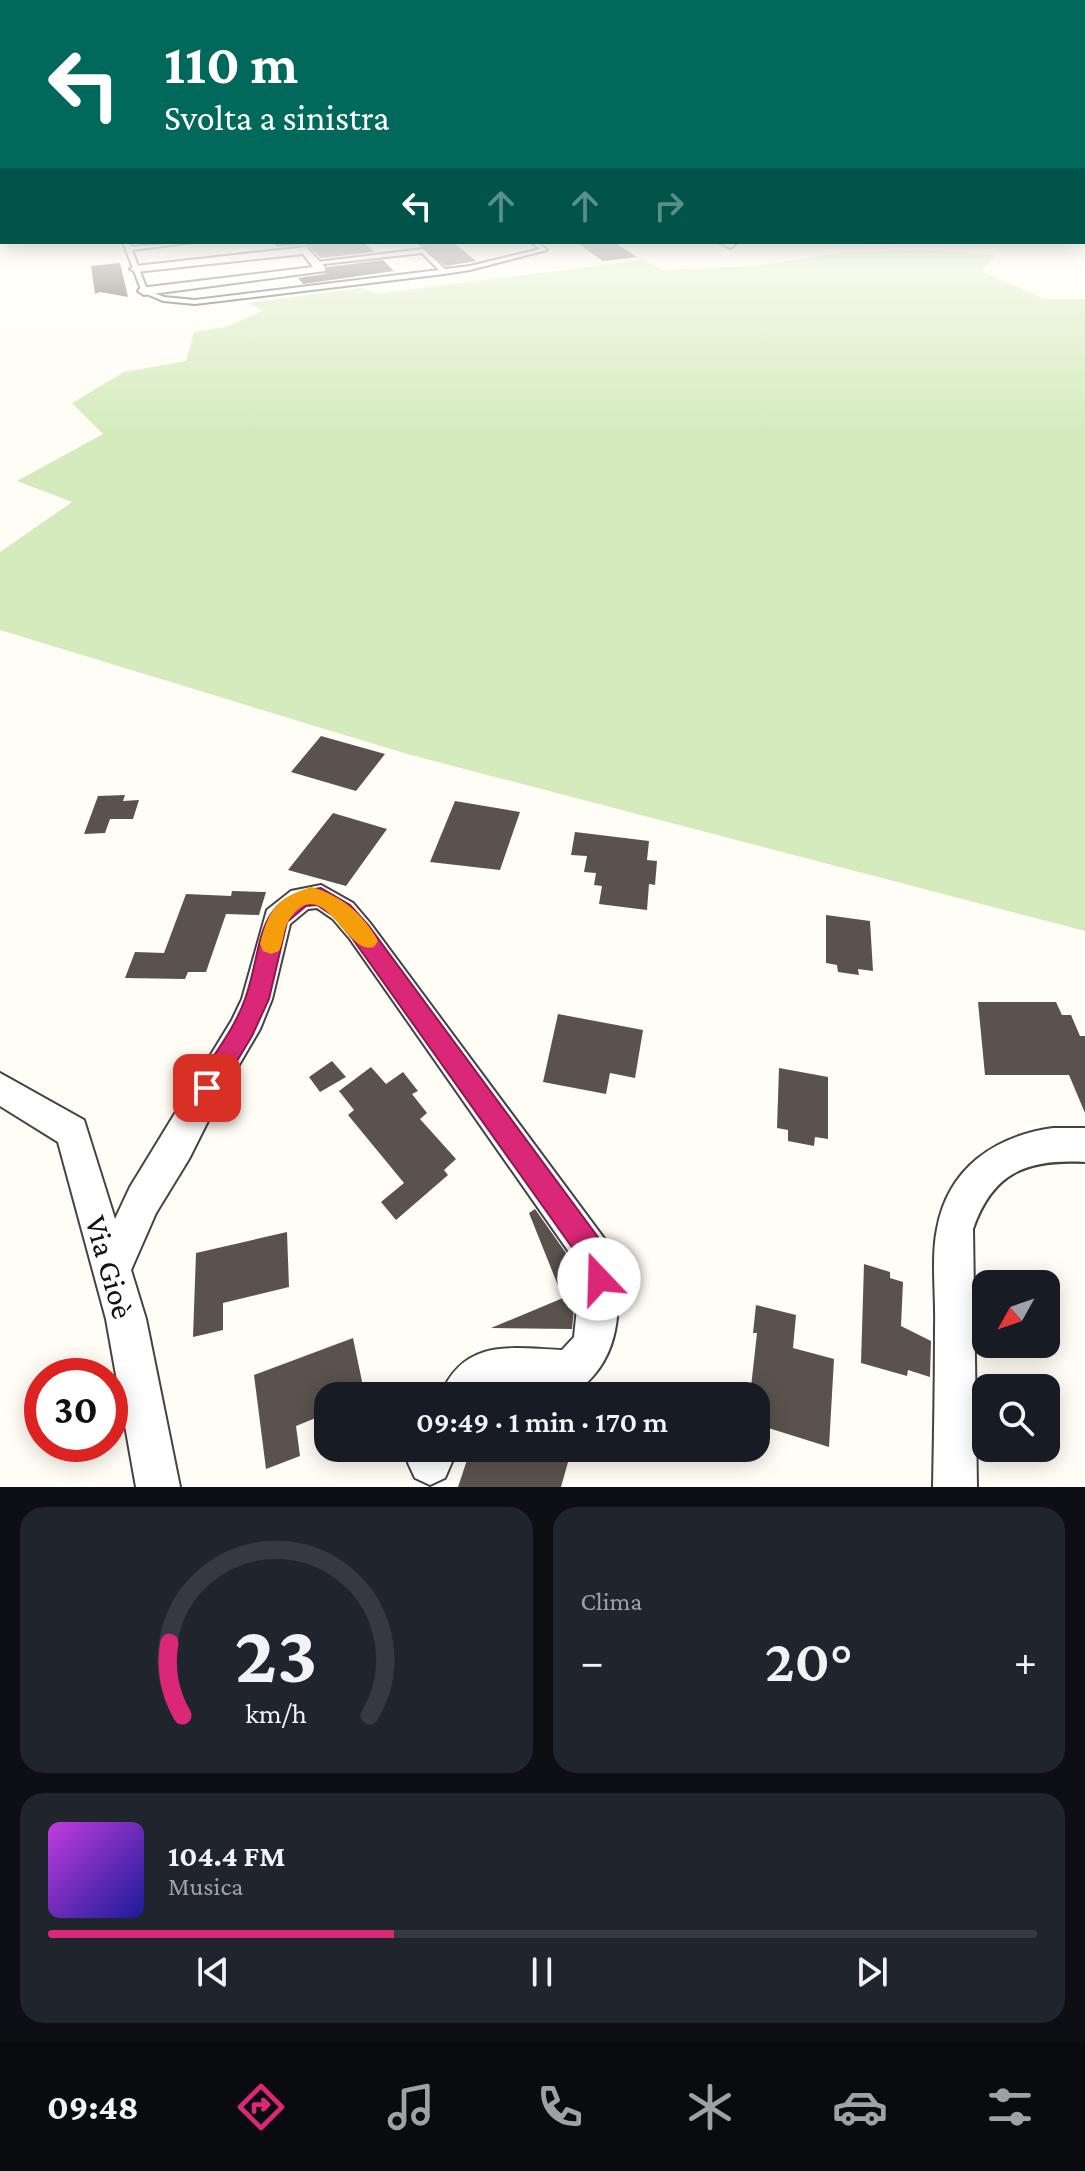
<!DOCTYPE html>
<html lang="it">
<head>
<meta charset="utf-8">
<style>
	body { margin:0; font-family:"Crimson Pro",serif; background:#20242c; color:#f1f3f6; height:100vh; display:flex; flex-direction:column; font-size:30px; white-space:nowrap }
	* { box-sizing:border-box; margin:0 }
	p { font-size:26px; color:#9ea1a6 }
	.icon { flex:none; width:44px; height:44px; fill:none; stroke:currentColor; stroke-width:2; stroke-linecap:round; stroke-linejoin:round }
	.map { position:relative; height:1487px; overflow:hidden }
	.sheet { display:flex; flex-direction:column; gap:20px; padding:20px; background:#0d0f14; flex:1 }
	.sheet>* { flex:none }
	.hud { position:absolute; left:0px; top:0px; width:1086px; height:244px; box-shadow:0 4px 20px #0003; background:#00695c; color:#fff; overflow:hidden }
	.needle { width:52px; rotate:230deg }
	.buttons { position:absolute; left:972px; top:1270px; display:grid; gap:16px }
	.buttons a { display:grid; place-items:center; width:88px; height:88px; border-radius:16px; background:#171b24; box-shadow:0 4px 20px #0003; font-size:40px }
	.speed { position:absolute; left:24px; top:1358px; display:flex; gap:16px; font-size:40px; font-weight:700; text-align:center }
	.speed>* { display:grid; place-content:center; width:104px; height:104px; border-radius:50%; background:#171b24; box-shadow:0 4px 20px #0003; line-height:1 }
	.speed .limit { border:12px solid #d22; background:#fff; color:#111 }
	.pin { position:absolute; display:grid; place-items:center; width:68px; height:68px; color:#fff; margin:-34px; border-radius:16px; box-shadow:0 4px 12px #0006 }
	.me { position:absolute; width:88px; margin:-44px; rotate:339deg; stroke-linejoin:round; filter:drop-shadow(0 0 6px #0008) }
	.turn { display:flex; align-items:center; gap:28px; height:168px; padding:0 32px; font-size:36px }
	.turn .icon { width:104px; height:104px; stroke-width:2.5 }
	.turn b { display:block; font-size:56px; line-height:68px }
	.lanes { display:flex; align-items:center; height:76px; padding:0 32px; background:#0003; justify-content:center; gap:40px; direction:ltr }
	.lanes .off { opacity:.35 }
	.big { font-size:60px; font-weight:600; line-height:1.1 }
	.sheet .widget { flex:1; display:flex; flex-direction:column; justify-content:center; gap:12px; min-width:0; padding:0 28px; border-radius:24px; background:#20242c }
	.sheet .dial { align-items:center; gap:0 }
	.dial svg { height:208px; overflow:visible; fill:none; stroke:#363941; stroke-width:7; stroke-linecap:round; text-anchor:middle }
	.dial text { fill:#f1f3f6; stroke:none }
	.song { display:flex; align-items:center; gap:24px }
	.cover { width:96px; height:96px; border-radius:12px; background:linear-gradient(135deg,hsl(290 70% 55%),hsl(240 70% 35%)) }
	.played { height:8px; border-radius:4px; background:linear-gradient(90deg,#db2777 35%,#363941 35%) }
	.keys { display:flex; justify-content:space-around; direction:ltr }
	.heat { display:flex; justify-content:space-between; align-items:center; font-size:44px; direction:ltr }
	.sheet .tiles { flex:1; display:grid; gap:20px; grid-template-columns:1fr 1fr }
	.widget:last-child { grid-column:span 2 }
	.trip { position:absolute; left:314px; top:1382px; width:456px; height:80px; border-radius:24px; background:#171b24; box-shadow:0 4px 20px #0003; font-weight:600; line-height:80px; text-align:center }
	.tabs { display:flex; height:128px; justify-content:space-around; align-items:center; background:#090b0e; color:#9ea1a6 }
	.tabs .icon { width:56px; height:56px }
	.tabs .selected { color:#db2777 }
	.tabs b { font-size:36px; color:#f1f3f6 }
	.map>svg:first-child { display:block }
	.green { fill:#d5ebbd }
	.building { fill:#5a524d }
	.lines { fill:none; stroke-linecap:round; stroke-linejoin:round }
	.lane-casing { stroke:#444; stroke-width:4 }
	.street-casing { stroke:#444; stroke-width:4 }
	.lane { fill:#fff; fill-rule:evenodd }
	.street { fill:#fff; fill-rule:evenodd }
	.route { fill:#db2777; stroke:#8e194d; stroke-width:2 }
	.slow { fill:#f59e0b }
	.labels { text-anchor:middle; dominant-baseline:central; stroke-width:8; stroke-linejoin:round; paint-order:stroke }
	.near-street-label { font-size:32px; fill:#111; stroke:#fff }
</style>
</head>
<body>
<div class="map">
<svg width="1085" height="1487" viewBox="0 0 1085 1487">
	<rect width="100%" height="100%" fill="#fffdf5"/>
	<!-- green -->
	<path class="green" d="M922,250l74,5 -15,16 64,28h40v632l-678,-177 -407,-124v-78l72,-50 -55,-21 86,-47 -31,-31 52,-31 62,-11 8,-29 32,-5 37,-16 -16,-8 115,-15 13,6 268,-34 18,10 94,-4 84,-13z"/>
	<!-- building -->
	<path class="building" d="M273,242h90l11,10 -53,6 -15,-14 -29,3z
		M415,242h38l23,19 -30,5z
		M576,242h38l23,15 -34,4z
		M383,260l11,11 -91,13 -5,-6 27,-4 3,-7z
		M120,263l8,34 -28,-5 -5,2 -4,-28z
		M321,736l64,18 -29,37 -65,-19z
		M125,795l-2,6 16,-1 -6,19h-23l-5,14 -21,1 14,-38z
		M455,801l65,11 -20,58 -70,-8z
		M333,813l54,16 -41,57 -58,-16z
		M575,832l74,9 -2,19 10,1 -2,24 -6,-1 -2,26 -48,-6 3,-18 -8,-1 2,-12 -12,-1 3,-16 -16,-1z
		M232,891l34,1 -7,23 -33,-1 -20,58h-18l-3,7 -60,-1 10,-26 29,1 22,-59 45,2z
		M826,915l44,6 3,50 -15,-2 1,6 -21,-3 -1,-7 -11,-2z
		M978,1002h78l6,13h9l9,21h5v77l-16,-38h-84z
		M558,1014l85,16 -8,48 -25,-5 -4,21 -63,-12z
		M332,1061l14,16 -26,15 -11,-15z
		M371,1067l15,17 17,-12 15,19 -6,3 15,19 -7,6 36,40 -12,11 4,5 -52,45 -15,-18 23,-19 -56,-68 6,-5 -15,-19z
		M779,1068l49,9v62l-13,-2 -1,9 -26,-5v-11l-11,-2z
		M535,1209l38,54 4,16 -5,50 -81,-1 72,-30 -34,-85z
		M287,1232l2,55 -66,16v27l-30,7 3,-84z
		M864,1264l26,8v6l13,4 -2,44 30,15 -1,36 -22,-7 -1,6 -46,-13z
		M756,1305l40,10 -3,33 41,11 -5,88 -73,-23v-28h-6l7,-63h-4z
		M353,1338l12,58h-37v17l-32,13 4,30 -34,13 -12,-94z
		M471,1448h101l-11,39h-103z"/>
	<g class="lines">
		<defs>
			<path id="lane" d="M123,242h6l2,5 63,-5 -62,8 15,40 17,7 31,3 244,-30 -17,-17 -107,12 2,-3 106,-13 22,20 25,-3 70,-17 -9,-7h6l10,8 -77,20 -26,4 -249,30 -32,-3 -21,-9z"/>
			<path id="street" d="M718,242h14l3,3 -5,3z
				M306,247l19,20v4l-181,24 -6,-4 2,-3 173,-21 -10,-13 -167,18 -6,-3 6,-3z
				M321,885l32,18 17,20 236,318c17,40 18,100 -12,134 -7,8 -14,15 -25,16 -24,3 -51,-2 -74,-3l-7,8h-48c24,-58 69,-48 122,-46l12,-13 6,-58 -4,-17 -226,-323 -17,-20 -16,-11 -9,1 -18,15 -18,75 -12,30 -41,70 -30,60 -33,54 -25,57 15,49 34,168h-44l-30,-168 -48,-177 -58,-36v-33l84,47 31,99 15,-32 102,-167 10,-21 25,-89 24,-19z
				M1053,1128h32v34c-58,-3 -92,10 -112,67l4,258h-44c1,-53 2,-107 2,-160 1,-30 -4,-70 2,-98 11,-61 58,-93 116,-101z
				M415,1448h43l-13,30 -15,7 -15,-7 -7,-15z"/>
		</defs>
		<!-- lane casing -->
		<use href="#lane" class="lane-casing"/>
		<!-- street casing -->
		<use href="#street" class="street-casing"/>
		<!-- lane -->
		<use href="#lane" class="lane"/>
		<!-- street -->
		<use href="#street" class="street"/>
	</g>
	<!-- sky -->
	<linearGradient id="sky" x2="0" y2="1"><stop stop-color="#95c6ee"/><stop offset="0.52" stop-color="#fffefa"/><stop offset="1" stop-color="#fffefa" stop-opacity="0"/></linearGradient>
	<rect width="1085" height="431" fill="url(#sky)"/>
	<!-- route -->
	<path class="route" d="M321,888l29,17 18,20 235,319 11,35 -5,10 -10,4 -10,-4 -8,-29 -229,-322 -17,-21 -18,-12 -11,1 -19,16 -18,77 -17,37 -36,60 -9,4 -9,-4 -4,-8 4,-8c16,-26 37,-52 47,-81 19,-51 7,-103 76,-111z"/>
	<!-- slow -->
	<path class="slow" d="M311,887c29,8 52,26 67,54l-4,6c-28,10 -51,-78 -85,-27 -6,9 -5,22 -10,31l-8,3 -8,-3 -3,-7c9,-34 15,-45 51,-57z"/>
	<g class="labels">
		<!-- near-street labels -->
		<g class="near-street-label">
			<text transform="translate(110 1267) rotate(74)">Via Gioè</text>
		</g>
	</g>
</svg>
<div class="buttons">
<a><svg class="needle" viewBox="-14 -14 28 28"><path d="M0-13l5 13h-10z" fill="#e53935"/><path d="M0 13l5-13h-10z" fill="#9ea1a6"/></svg></a>
<a><svg class="icon" aria-label="search" viewBox="0 0 24 24"><circle cx="10" cy="10" r="6"/><path d="M15 15l6 6"/></svg></a>
</div>
<div class="speed"><div class="limit">30</div></div>
<div class="pin" style="left:207px;top:1088px;background:#d93025"><svg class="icon" aria-label="arrive" viewBox="0 0 24 24"><path d="M6 21V4h12l-3 4 3 4H6"/></svg></div>
<svg class="me" style="left:599px;top:1279px" viewBox="-20 -20 40 40"><circle r="19" fill="#fff"/><path d="M0-13L10 11 0 6-10 11z" fill="#db2777"/></svg>
<div class="trip">09:49 · 1 min · 170 m</div>
<div class="hud">
<div class="turn"><svg class="icon" aria-label="left" viewBox="0 0 24 24"><path d="M17 20v-9H6M10 6l-5 5 5 5"/></svg><div><b>110 m</b>Svolta a sinistra</div></div>
<div class="lanes"><svg class="icon" aria-label="left" viewBox="0 0 24 24"><path d="M17 20v-9H6M10 6l-5 5 5 5"/></svg><svg class="icon off" aria-label="ahead" viewBox="0 0 24 24"><path d="M12 20V5M6 11l6-6 6 6"/></svg><svg class="icon off" aria-label="ahead" viewBox="0 0 24 24"><path d="M12 20V5M6 11l6-6 6 6"/></svg><svg class="icon off" aria-label="right" viewBox="0 0 24 24"><path d="M7 20v-9h11M14 6l5 5-5 5"/></svg></div>
</div>
</div>
<section class="sheet">
<div class="tiles">
<div class="widget dial"><svg viewBox="0 0 100 80">
<path d="M14 69A42 42 0 1 1 86 69"/>
<path d="M14 69A42 42 0 0 1 9 41" stroke="#db2777"/>
<text x="50" y="56" font-size="32" font-weight="700">23</text>
<text x="50" y="72" font-size="11">km/h</text>
</svg></div>
<div class="widget"><p>Clima</p>
<div class="heat"><a>−</a><b class="big">20°</b><a>+</a></div>
</div>
<div class="widget">
<div class="song"><i class="cover"></i><div><b>104.4 FM</b><p>Musica</p></div></div>
<div class="played"></div>
<div class="keys"><svg class="icon" aria-label="previous" viewBox="0 0 24 24"><path d="M18 5L8 12l10 7zM5 5v14"/></svg><svg class="icon" aria-label="pause" viewBox="0 0 24 24"><path d="M8 5v14M16 5v14"/></svg><svg class="icon" aria-label="next" viewBox="0 0 24 24"><path d="M6 5l10 7-10 7zM19 5v14"/></svg></div>
</div>
</div>
</section>
<nav class="tabs">
<b>09:48</b>
<svg class="icon selected" aria-label="directions" viewBox="0 0 24 24"><path d="M12 3l9 9-9 9-9-9zM9 14v-3h6M13 9l2 2-2 2"/></svg>
<svg class="icon" aria-label="music" viewBox="0 0 24 24"><path d="M9 18V5l10-2v13"/><circle cx="6" cy="18" r="3"/><circle cx="16" cy="16" r="3"/></svg>
<svg class="icon" aria-label="phone" viewBox="0 0 24 24"><path d="M5 4h4l2 5-3 2q2 4 5 5l2-3 5 2v4C11 20 4 13 5 4z"/></svg>
<svg class="icon" aria-label="climate" viewBox="0 0 24 24"><path d="M12 3v18M4 7l16 10M4 17L20 7"/></svg>
<svg class="icon" aria-label="car" viewBox="0 0 24 24"><path d="M5 17H2v-5l4-1 3-4h7l3 4 3 1v5h-3M9 17h6M6 11h13"/><circle cx="7" cy="17" r="2"/><circle cx="17" cy="17" r="2"/></svg>
<svg class="icon" aria-label="filters" viewBox="0 0 24 24"><path d="M4 7h16M4 17h16"/><circle cx="9" cy="7" r="2"/><circle cx="15" cy="17" r="2"/></svg>
</nav>
</body>
</html>
